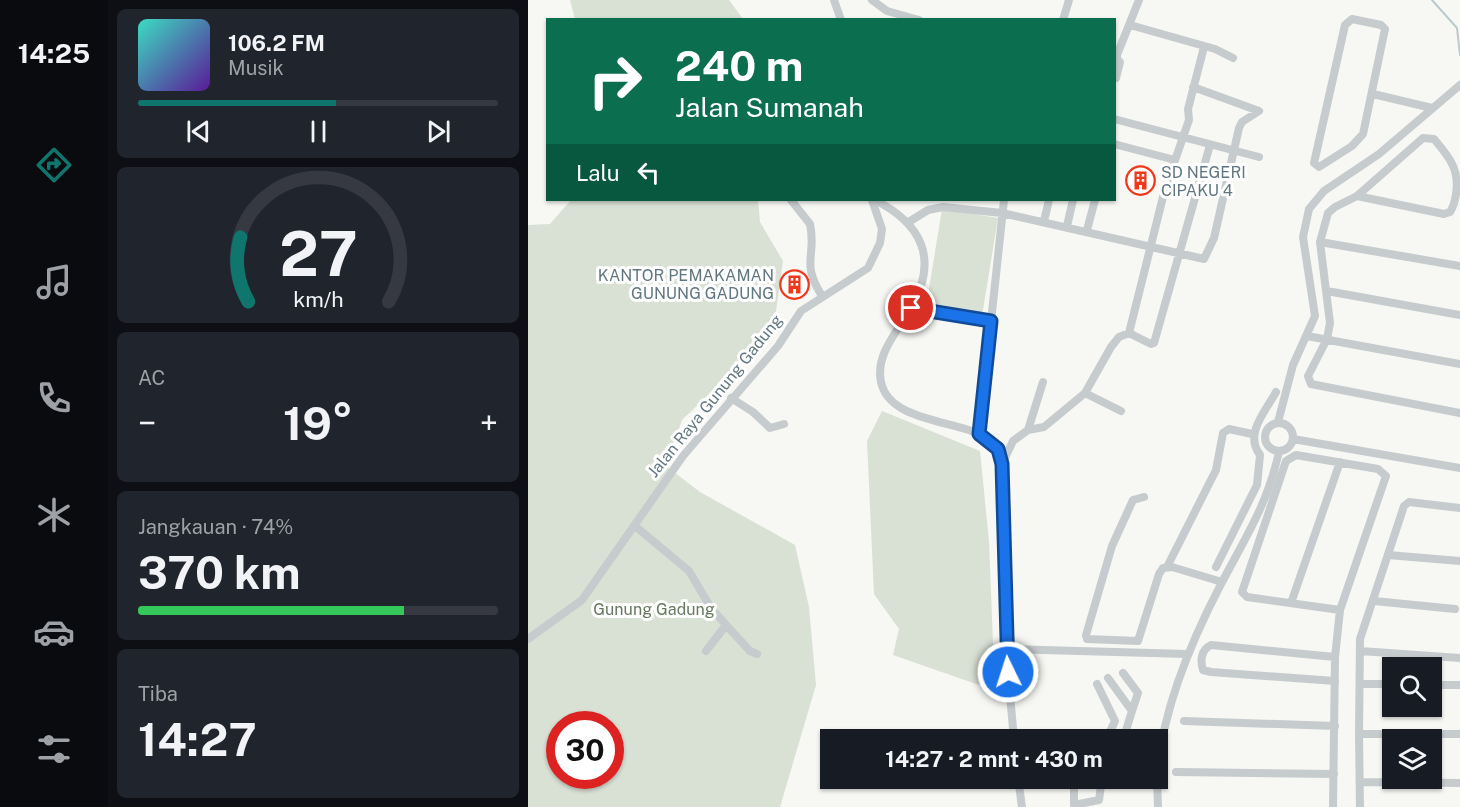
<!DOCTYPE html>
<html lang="id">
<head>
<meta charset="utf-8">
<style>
	body { margin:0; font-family:"Public Sans",sans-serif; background:#20242c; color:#f1f3f6; height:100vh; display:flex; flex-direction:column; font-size:22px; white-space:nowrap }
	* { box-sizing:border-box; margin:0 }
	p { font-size:20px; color:#9ea1a6 }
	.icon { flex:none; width:33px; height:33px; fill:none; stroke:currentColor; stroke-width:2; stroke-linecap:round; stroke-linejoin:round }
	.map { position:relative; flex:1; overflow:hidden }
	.sheet { display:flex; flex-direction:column; gap:9px; padding:9px; background:#0d0f14; width:420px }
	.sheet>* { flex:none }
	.guide { position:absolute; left:18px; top:18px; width:570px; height:183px; border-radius:0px; box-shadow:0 2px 4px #0004; background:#0b6e4f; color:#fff; overflow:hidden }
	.buttons { position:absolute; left:854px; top:657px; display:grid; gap:12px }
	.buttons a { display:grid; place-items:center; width:60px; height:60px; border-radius:0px; background:#171b24; box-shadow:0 2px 4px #0004; font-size:30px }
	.speed { position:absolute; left:18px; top:711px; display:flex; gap:12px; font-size:30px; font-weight:700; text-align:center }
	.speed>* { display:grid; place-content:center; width:78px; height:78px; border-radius:50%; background:#171b24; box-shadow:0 2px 4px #0004; line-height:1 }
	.speed .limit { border:9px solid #d22; background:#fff; color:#111 }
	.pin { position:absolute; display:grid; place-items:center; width:51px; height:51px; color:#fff; margin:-26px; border:3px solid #fff; border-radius:50%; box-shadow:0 2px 6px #0007 }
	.me { position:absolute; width:66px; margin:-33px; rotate:356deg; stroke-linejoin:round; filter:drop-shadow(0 0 4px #0008) }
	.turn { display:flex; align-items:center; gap:21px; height:126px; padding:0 30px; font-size:27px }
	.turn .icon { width:78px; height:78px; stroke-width:2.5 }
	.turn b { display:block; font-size:42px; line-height:51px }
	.then { display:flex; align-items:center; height:57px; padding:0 30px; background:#0003; gap:12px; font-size:22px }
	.big { font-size:45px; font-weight:700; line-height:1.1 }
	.sheet .card { flex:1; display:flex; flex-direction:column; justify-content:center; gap:9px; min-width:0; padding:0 21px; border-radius:9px; background:#20242c }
	.sheet .dial { align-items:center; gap:0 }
	.dial svg { height:156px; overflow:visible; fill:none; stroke:#363941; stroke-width:7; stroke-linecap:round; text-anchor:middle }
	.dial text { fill:#f1f3f6; stroke:none }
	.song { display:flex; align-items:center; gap:18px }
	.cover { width:72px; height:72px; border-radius:9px; background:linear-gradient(135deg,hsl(170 70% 55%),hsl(270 70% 35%)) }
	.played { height:6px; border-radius:3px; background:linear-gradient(90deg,#0f766e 55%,#363941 55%) }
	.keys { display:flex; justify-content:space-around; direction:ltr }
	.heat { display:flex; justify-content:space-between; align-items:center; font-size:33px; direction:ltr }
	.charge { height:9px; border-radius:4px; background:linear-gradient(90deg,#34c759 74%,#363941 0) }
	.trip { position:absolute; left:292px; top:729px; width:348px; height:60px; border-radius:0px; background:#171b24; box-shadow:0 2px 4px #0004; font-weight:700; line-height:60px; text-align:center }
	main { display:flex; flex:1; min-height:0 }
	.dock { display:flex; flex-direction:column; width:108px; justify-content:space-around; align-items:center; background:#090b0e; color:#9ea1a6 }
	.dock .icon { width:42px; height:42px }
	.dock .on { color:#0f766e }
	.dock b { font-size:27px; color:#f1f3f6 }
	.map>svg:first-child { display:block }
	.green { fill:#d9e0d4; fill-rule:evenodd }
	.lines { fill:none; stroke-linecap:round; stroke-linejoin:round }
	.stream { stroke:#bacacc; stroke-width:2 }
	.minor { stroke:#c6cbcd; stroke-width:8 }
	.route-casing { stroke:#114b97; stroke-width:15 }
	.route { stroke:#1a73e8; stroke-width:10 }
	.labels { text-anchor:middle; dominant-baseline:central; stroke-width:6; stroke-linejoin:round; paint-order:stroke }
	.poi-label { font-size:16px; fill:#607681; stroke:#fff; text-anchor:start }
	.street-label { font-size:16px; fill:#607681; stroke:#fff }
	.park-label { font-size:16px; fill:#66795f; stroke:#fff }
</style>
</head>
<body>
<main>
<nav class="dock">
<b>14:25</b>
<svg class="icon on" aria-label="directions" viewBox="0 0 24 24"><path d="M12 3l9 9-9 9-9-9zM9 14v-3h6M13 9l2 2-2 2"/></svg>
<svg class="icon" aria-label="music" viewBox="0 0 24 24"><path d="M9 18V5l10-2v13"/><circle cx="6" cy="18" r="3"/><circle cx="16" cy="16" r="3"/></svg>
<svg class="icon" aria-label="phone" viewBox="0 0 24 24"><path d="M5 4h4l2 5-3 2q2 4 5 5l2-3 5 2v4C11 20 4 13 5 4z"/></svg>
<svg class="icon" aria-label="climate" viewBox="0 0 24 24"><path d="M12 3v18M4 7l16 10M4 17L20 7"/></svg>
<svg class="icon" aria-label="car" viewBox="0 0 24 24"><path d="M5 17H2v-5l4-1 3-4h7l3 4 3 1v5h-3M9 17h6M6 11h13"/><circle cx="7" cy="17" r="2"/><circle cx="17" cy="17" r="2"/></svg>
<svg class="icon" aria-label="filters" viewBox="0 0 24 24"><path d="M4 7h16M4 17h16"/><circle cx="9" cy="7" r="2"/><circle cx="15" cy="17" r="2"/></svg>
</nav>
<section class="sheet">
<div class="card">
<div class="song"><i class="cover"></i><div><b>106.2 FM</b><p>Musik</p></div></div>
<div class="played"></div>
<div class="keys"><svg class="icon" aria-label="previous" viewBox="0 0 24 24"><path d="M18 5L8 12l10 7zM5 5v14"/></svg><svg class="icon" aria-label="pause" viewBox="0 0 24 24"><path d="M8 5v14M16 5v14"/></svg><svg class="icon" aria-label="next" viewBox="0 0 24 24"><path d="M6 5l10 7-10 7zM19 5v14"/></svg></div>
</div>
<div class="card dial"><svg viewBox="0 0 100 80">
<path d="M14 69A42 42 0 1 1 86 69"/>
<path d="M14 69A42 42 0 0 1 10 36" stroke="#0f766e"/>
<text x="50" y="56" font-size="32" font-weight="700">27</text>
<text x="50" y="72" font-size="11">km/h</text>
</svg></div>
<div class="card"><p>AC</p>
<div class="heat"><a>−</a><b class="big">19°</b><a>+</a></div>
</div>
<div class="card"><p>Jangkauan · 74%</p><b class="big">370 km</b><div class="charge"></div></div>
<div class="card"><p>Tiba</p><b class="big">14:27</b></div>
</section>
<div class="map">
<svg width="932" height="807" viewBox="0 0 932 807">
	<rect width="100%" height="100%" fill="#f7f7f4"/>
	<!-- green -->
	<path class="green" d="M42,0h159l14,19h-168z
		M43,200h187l2,22 23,39 -7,50 -28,45 -66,64 -16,46 34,26 95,53 14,62 7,78 -36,122h-252v-582l22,-1zM32,724h50v52h-50z
		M414,209l56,9 -16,98 -56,-9z
		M354,411l98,40 9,90 4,103 -14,41 -86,-30 6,-26 -25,-35 -7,-153z"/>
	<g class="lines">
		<!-- stream -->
		<path class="stream" d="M904,0l25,28 3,27"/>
		<!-- minor -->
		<path class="minor" d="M306,0l7,20
			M344,0l15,11 32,9
			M824,19l29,6 4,4 -22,105 -11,12 -33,21 -5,-4 31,-138z
			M535,20l6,-20
			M602,25l85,24 18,9
			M588,78l4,-16 -3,-3v-4l22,-55
			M845,94l59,14
			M586,119l145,38
			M586,144l61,16
			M829,196l87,18 6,-2c4,-6 5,-11 6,-18 4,-25 -7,-37 -22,-55l-11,-1 -66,58 -22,11 -7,6 -8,29 140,24
			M263,200l19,24c7,33 -10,37 12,72
			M347,200c47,24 64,59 36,108 -13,23 -36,46 -30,74 9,44 89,37 112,61 6,6 7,14 9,21l4,185 8,91
			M516,221l5,-21
			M379,223l21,-13 15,-3 59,6 202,46 10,-21 25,-110 3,-6 17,-11 -66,-24
			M539,226l6,-26
			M559,230l8,-30
			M792,242l10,81 -3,16 -19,37 3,8 149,29
			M799,291l133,24
			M383,308l80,14
			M601,333l22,11 3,-1 56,-198
			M779,336l153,28
			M557,393l36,18
			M203,398l22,14 17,16 14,-4
			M750,422l15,-57 22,-49 -12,-79 6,-28 15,-18 55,-37 81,-69
			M737 437a14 14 0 1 1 28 0a14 14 0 1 1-28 0Z
			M500,430l15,-48
			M451,434l25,-234
			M765,439l167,29
			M474,464l11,-23 15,-11 16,-3 41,-34 26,-46 8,-10 10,-4 36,-144 24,-69 -1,-11 16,-62
			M616,497l-11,3 -21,46 -26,89 1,4 51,2 21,-67 4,-6 9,-1 50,15
			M107,526l54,45 22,37 15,17 -20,26
			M860,555l72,6
			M639,567l49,-97 7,-37 6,-4 23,5
			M688,567l41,-82 3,-30c-16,-21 5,-43 16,-63
			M846,601l81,8
			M763,603l49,-141
			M198,625l24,26 7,3
			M0,639l54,-39 101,-144 95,-110 23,-35 67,-43 12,-25 2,-14 -10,-29
			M478,649l181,5
			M832,651l100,7
			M595,673l15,20 -6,18
			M580,678l24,33 -9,29
			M807,681l-124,-9 -8,-2c-3,-10 -2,-20 8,-25l124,12
			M569,684l18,37 -9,19
			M832,684h32
			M903,685h29
			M656,721l151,5
			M831,734l1,-95 44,-133 5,-4 51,6
			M630,768c6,-62 34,-128 62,-182 25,-48 47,-80 59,-134
			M648,772l158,2
			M490,778l4,29
			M629,778l1,29
			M546,779v26l25,-5 3,-22
			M832,782l100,1
			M805,807l2,-150 5,-47 46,-134 -8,-7 -82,-14 -10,6 -44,131 5,5 93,13
			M832,807l-1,-73h101"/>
	</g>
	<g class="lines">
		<defs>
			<path id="route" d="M383,308l80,13 -12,113 19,15 4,15 6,208"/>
		</defs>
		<!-- route casing -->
		<use href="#route" class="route-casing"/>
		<!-- route -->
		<use href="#route" class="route"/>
	</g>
	<!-- icons -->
	<defs>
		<symbol id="building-ring" viewBox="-11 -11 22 22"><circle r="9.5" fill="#fff" stroke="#f1371a" stroke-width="1.5"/><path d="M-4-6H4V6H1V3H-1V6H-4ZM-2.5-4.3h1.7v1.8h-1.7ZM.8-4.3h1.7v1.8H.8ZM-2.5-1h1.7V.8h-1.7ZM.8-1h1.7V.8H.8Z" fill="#f1371a"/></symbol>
	</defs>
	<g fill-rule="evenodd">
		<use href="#building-ring" x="596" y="164" width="33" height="33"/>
		<use href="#building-ring" x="250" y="268" width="33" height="33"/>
	</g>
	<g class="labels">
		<!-- poi labels -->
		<g class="poi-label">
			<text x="633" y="172">SD NEGERI<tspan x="633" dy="18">CIPAKU 4</tspan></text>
			<text x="246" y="275" text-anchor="end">KANTOR PEMAKAMAN<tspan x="246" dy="18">GUNUNG GADUNG</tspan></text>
		</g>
		<!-- street labels -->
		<g class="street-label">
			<text transform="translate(187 396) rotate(-51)">Jalan Raya Gunung Gadung</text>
		</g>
		<!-- park labels -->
		<g class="park-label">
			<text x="126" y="609">Gunung Gadung</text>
		</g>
	</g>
</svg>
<div class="buttons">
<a><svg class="icon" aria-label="search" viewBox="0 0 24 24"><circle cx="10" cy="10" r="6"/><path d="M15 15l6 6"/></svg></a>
<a><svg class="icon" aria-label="layers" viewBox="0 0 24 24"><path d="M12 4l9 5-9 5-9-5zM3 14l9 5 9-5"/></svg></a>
</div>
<div class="speed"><div class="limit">30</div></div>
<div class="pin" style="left:383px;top:308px;background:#d93025"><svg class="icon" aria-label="arrive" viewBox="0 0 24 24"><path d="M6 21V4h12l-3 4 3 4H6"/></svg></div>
<svg class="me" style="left:480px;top:672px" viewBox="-20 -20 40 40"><circle r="17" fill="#1a73e8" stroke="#fff" stroke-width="3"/><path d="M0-11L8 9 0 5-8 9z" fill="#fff"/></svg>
<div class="trip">14:27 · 2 mnt · 430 m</div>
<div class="guide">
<div class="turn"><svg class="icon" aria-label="right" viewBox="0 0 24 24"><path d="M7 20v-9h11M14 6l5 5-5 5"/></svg><div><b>240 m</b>Jalan Sumanah</div></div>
<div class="then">Lalu<svg class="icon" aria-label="left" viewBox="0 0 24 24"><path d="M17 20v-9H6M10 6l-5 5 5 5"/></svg></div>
</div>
</div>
</main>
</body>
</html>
